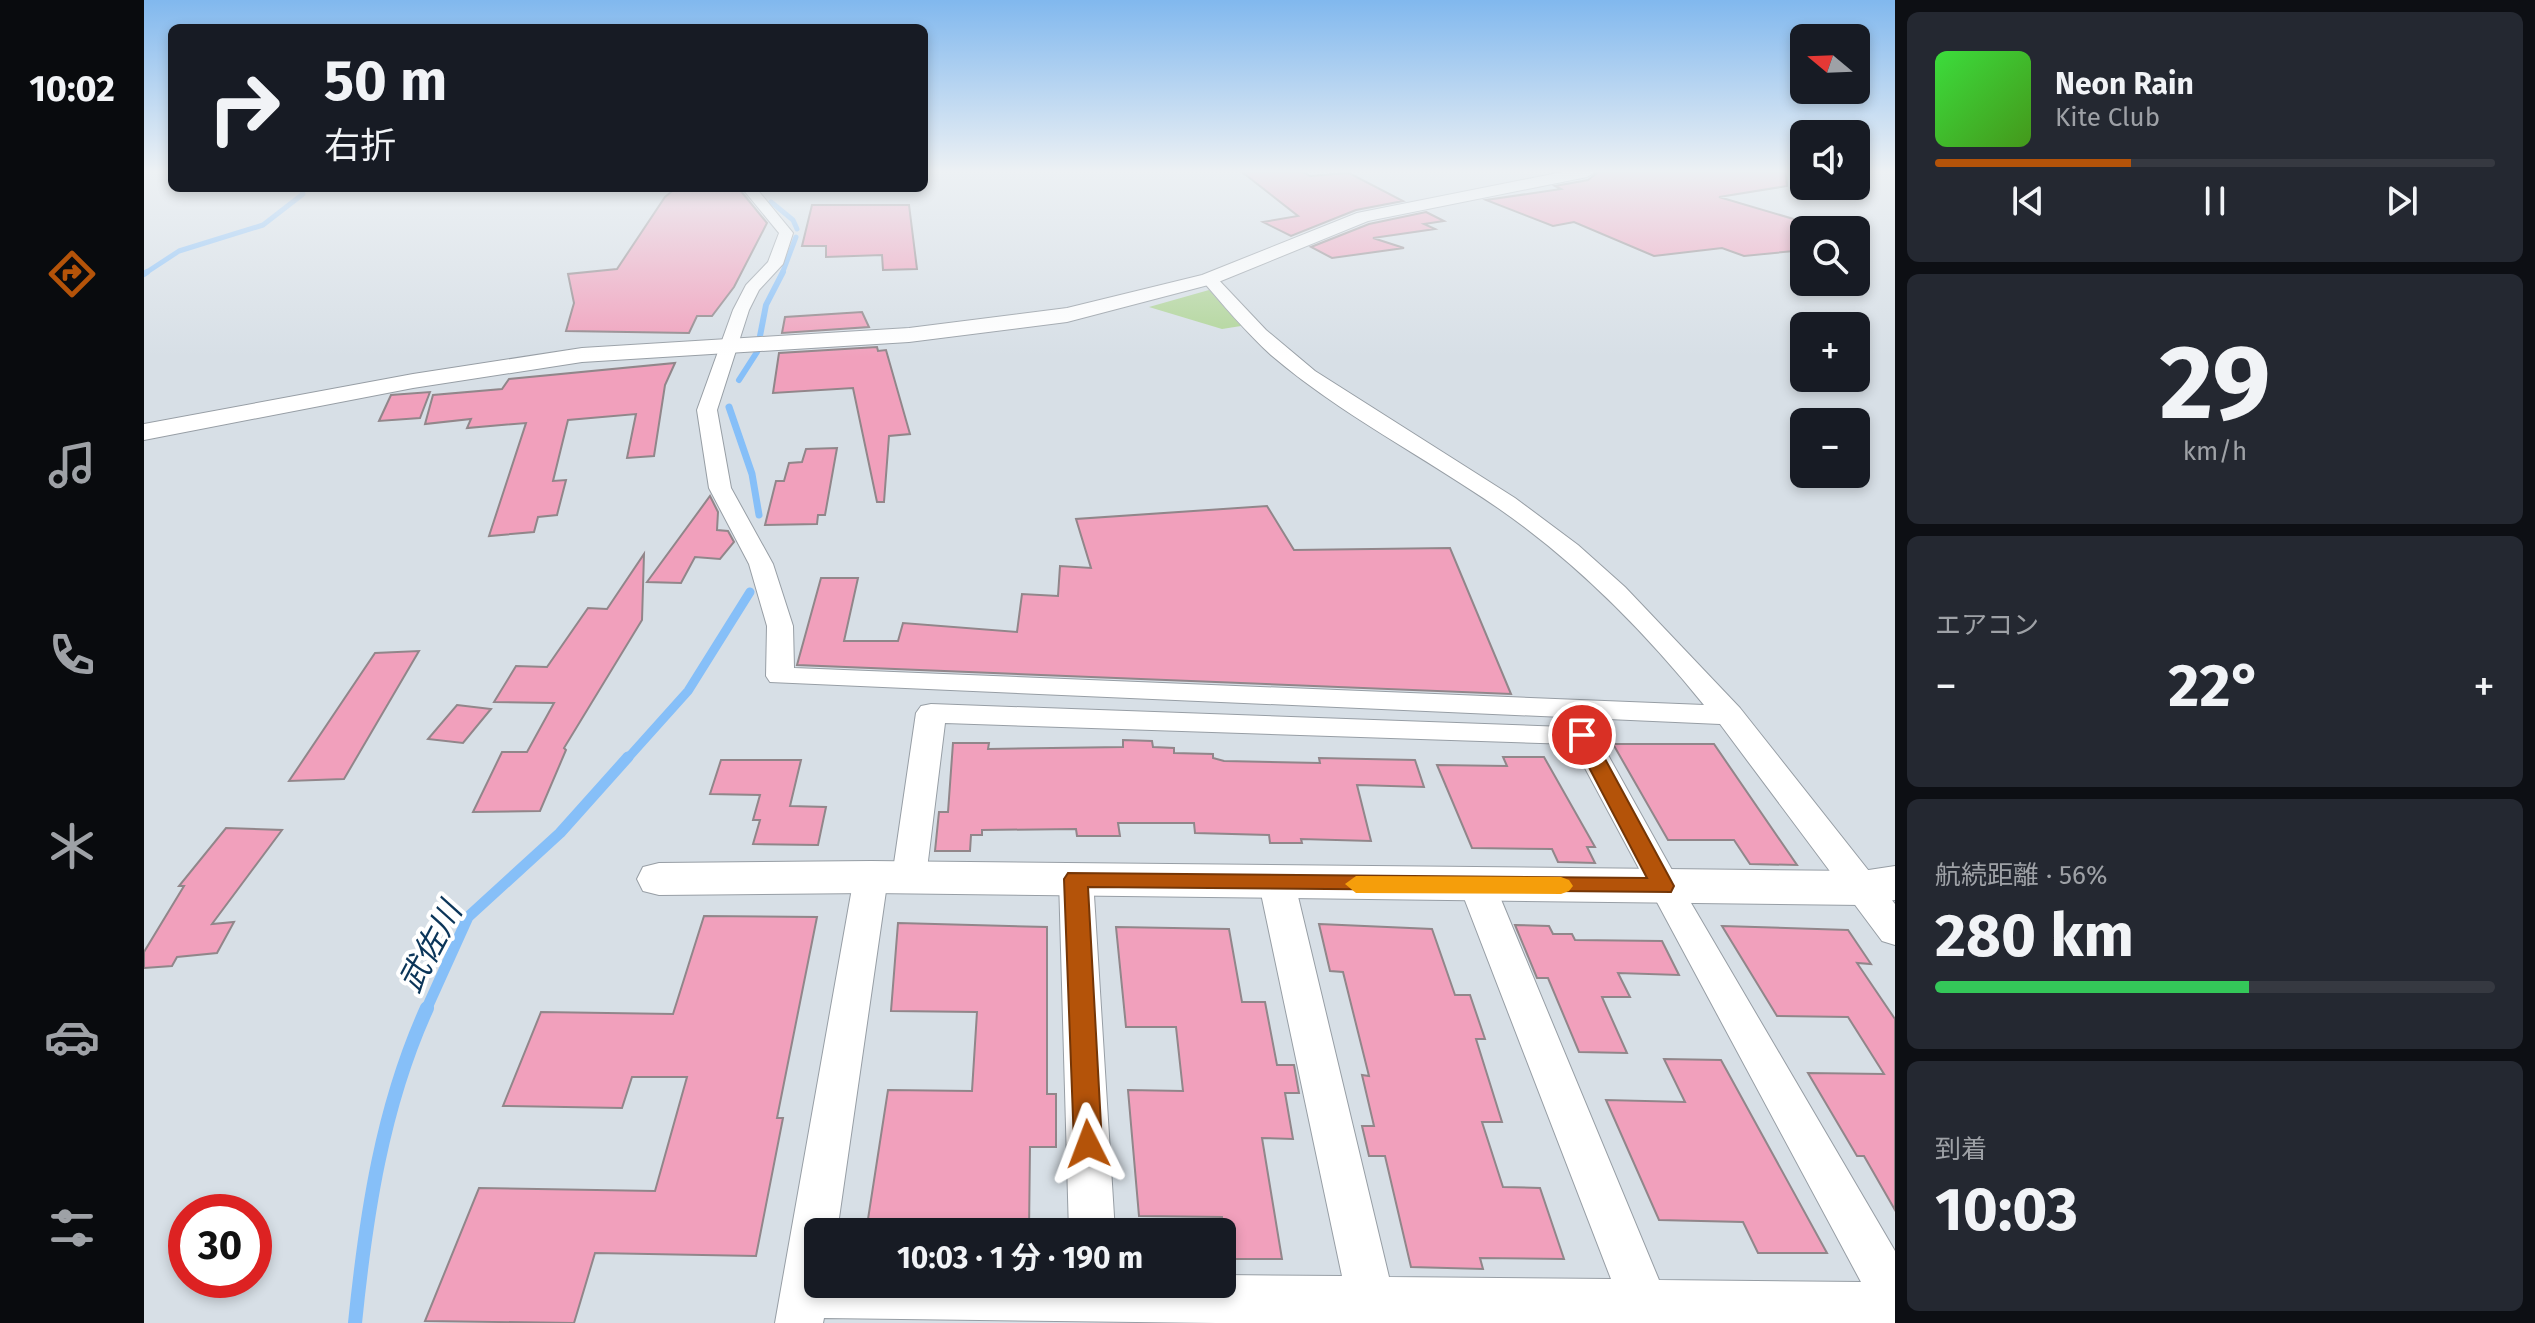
<!DOCTYPE html>
<html lang="ja">
<head>
<meta charset="utf-8">
<style>
	body { margin:0; font-family:"Fira Sans","Noto Sans JP",sans-serif; background:#242831; color:#f1f3f6; height:100vh; display:flex; flex-direction:column; font-size:30px; white-space:nowrap }
	* { box-sizing:border-box; margin:0 }
	p { font-size:26px; color:#9ea1a6 }
	.icon { flex:none; width:44px; height:44px; fill:none; stroke:currentColor; stroke-width:2; stroke-linecap:round; stroke-linejoin:round }
	.map { position:relative; flex:1; overflow:hidden }
	.side { display:flex; flex-direction:column; gap:12px; padding:12px; background:#0d0f14; width:640px }
	.side>* { flex:none }
	.banner { position:absolute; left:24px; top:24px; width:760px; height:168px; border-radius:12px; box-shadow:0 4px 12px #0003; background:#171b24; color:#f1f3f6; overflow:hidden }
	.needle { width:52px; rotate:289deg }
	.controls { position:absolute; left:1646px; top:24px; display:grid; gap:16px }
	.controls a { display:grid; place-items:center; width:80px; height:80px; border-radius:12px; background:#171b24; box-shadow:0 4px 12px #0003; font-size:40px }
	.speed { position:absolute; left:24px; top:1194px; display:flex; gap:16px; font-size:40px; font-weight:700; text-align:center }
	.speed>* { display:grid; place-content:center; width:104px; height:104px; border-radius:50%; background:#171b24; box-shadow:0 4px 12px #0003; line-height:1 }
	.speed .limit { border:12px solid #d22; background:#fff; color:#111 }
	.pin { position:absolute; display:grid; place-items:center; width:68px; height:68px; color:#fff; margin:-34px; border:4px solid #fff; border-radius:50%; box-shadow:0 2px 8px #0007 }
	.me { position:absolute; width:88px; margin:-44px; rotate:357deg; stroke-linejoin:round; filter:drop-shadow(0 0 6px #0008) }
	.turn { display:flex; align-items:center; gap:28px; height:168px; padding:0 24px; font-size:36px }
	.turn .icon { width:104px; height:104px; stroke-width:2.5 }
	.turn b { display:block; font-size:56px; line-height:68px }
	.big { font-size:60px; font-weight:700; line-height:1.1 }
	.side .card { flex:1; display:flex; flex-direction:column; justify-content:center; gap:12px; min-width:0; padding:0 28px; border-radius:12px; background:#242831 }
	.side .dial { align-items:center; gap:0 }
	.dial b { font-size:104px; line-height:1 }
	.song { display:flex; align-items:center; gap:24px }
	.cover { width:96px; height:96px; border-radius:12px; background:linear-gradient(135deg,hsl(120 70% 55%),hsl(100 70% 35%)) }
	.played { height:8px; border-radius:4px; background:linear-gradient(90deg,#b45309 35%,#363941 35%) }
	.keys { display:flex; justify-content:space-around; direction:ltr }
	.heat { display:flex; justify-content:space-between; align-items:center; font-size:44px; direction:ltr }
	.charge { height:12px; border-radius:6px; background:linear-gradient(90deg,#34c759 56%,#363941 0) }
	.trip { position:absolute; left:660px; top:1218px; width:432px; height:80px; border-radius:12px; background:#171b24; box-shadow:0 4px 12px #0003; font-weight:700; line-height:80px; text-align:center }
	main { display:flex; flex:1; min-height:0 }
	.tabs { display:flex; flex-direction:column; width:144px; justify-content:space-around; align-items:center; background:#090b0e; color:#9ea1a6 }
	.tabs .icon { width:56px; height:56px }
	.tabs .selected { color:#b45309 }
	.tabs b { font-size:36px; color:#f1f3f6 }
	.map>svg:first-child { display:block }
	.green { fill:#afd496 }
	.lines { fill:none; stroke-linecap:round; stroke-linejoin:round }
	.stream-far5 { stroke:#86bff8; stroke-width:5 }
	.stream-far4 { stroke:#86bff8; stroke-width:6 }
	.stream-far3 { stroke:#86bff8; stroke-width:7 }
	.stream-far2 { stroke:#86bff8; stroke-width:9 }
	.stream-far1 { stroke:#86bff8; stroke-width:11 }
	.stream { stroke:#86bff8; stroke-width:14 }
	.building { fill:#f1a0bc; stroke:#91868a; stroke-width:2 }
	.minor-casing { stroke:#979ea5; stroke-width:2 }
	.tertiary-casing { stroke:#979ea5; stroke-width:2 }
	.minor { fill:#fff; fill-rule:evenodd }
	.tertiary { fill:#fff; fill-rule:evenodd }
	.route { fill:#b45309; stroke:#753606; stroke-width:2 }
	.slow { fill:#f59e0b }
	.labels { text-anchor:middle; dominant-baseline:central; stroke-width:8; stroke-linejoin:round; paint-order:stroke }
	.near-water-label { font-size:32px; font-style:italic; fill:#0b3559; stroke:#fff }
</style>
</head>
<body>
<main>
<nav class="tabs">
<b>10:02</b>
<svg class="icon selected" aria-label="directions" viewBox="0 0 24 24"><path d="M12 3l9 9-9 9-9-9zM9 14v-3h6M13 9l2 2-2 2"/></svg>
<svg class="icon" aria-label="music" viewBox="0 0 24 24"><path d="M9 18V5l10-2v13"/><circle cx="6" cy="18" r="3"/><circle cx="16" cy="16" r="3"/></svg>
<svg class="icon" aria-label="phone" viewBox="0 0 24 24"><path d="M5 4h4l2 5-3 2q2 4 5 5l2-3 5 2v4C11 20 4 13 5 4z"/></svg>
<svg class="icon" aria-label="climate" viewBox="0 0 24 24"><path d="M12 3v18M4 7l16 10M4 17L20 7"/></svg>
<svg class="icon" aria-label="car" viewBox="0 0 24 24"><path d="M5 17H2v-5l4-1 3-4h7l3 4 3 1v5h-3M9 17h6M6 11h13"/><circle cx="7" cy="17" r="2"/><circle cx="17" cy="17" r="2"/></svg>
<svg class="icon" aria-label="filters" viewBox="0 0 24 24"><path d="M4 7h16M4 17h16"/><circle cx="9" cy="7" r="2"/><circle cx="15" cy="17" r="2"/></svg>
</nav>
<div class="map">
<svg width="1751" height="1323" viewBox="0 0 1751 1323">
	<rect width="100%" height="100%" fill="#d7dfe6"/>
	<!-- green -->
	<path class="green" d="M1065,290l32,36 -19,3 -73,-22z"/>
	<g class="lines">
		<!-- stream-far5 -->
		<path class="stream-far5" d="M627,202l22,18 4,9
			M0,274l35,-23 84,-26 40,-31 -2,-6
			M638,274l14,-37"/>
		<!-- stream-far4 -->
		<path class="stream-far4" d="M0,274l3,-2
			M616,336l6,-31 17,-33
			M595,380l18,-28"/>
		<!-- stream-far3 -->
		<path class="stream-far3" d="M585,407l23,67 7,41"/>
		<!-- stream-far2 -->
		<path class="stream-far2" d="M483,759l61,-68 62,-99"/>
		<!-- stream-far1 -->
		<path class="stream-far1" d="M282,1010l42,-93 92,-84 68,-76"/>
		<!-- stream -->
		<path class="stream" d="M211,1323c11,-108 27,-216 72,-315"/>
	</g>
	<!-- building -->
	<path class="building" d="M1098,172h61l7,4 39,-3 54,28 -47,9 -65,26 -28,-14 35,-6z
		M1454,172h188l1,14 -68,11 112,33h-27v20l-60,6 -22,-8 -68,8 -80,-34 -21,4 -67,-26 75,-11 -6,-3 33,-6z
		M532,188l64,2 27,33 -33,64 -22,29h-15l-8,17 -123,-2 8,-28 -6,-29 49,-5 48,-72z
		M668,205h97l8,64 -34,1 -1,-15 -56,2v-11h-24z
		M1282,212l18,9 -20,3 11,5 -62,9 31,10 -72,10 -21,-11 58,-23z
		M718,312l7,15 -87,6 3,-16z
		M733,347l1,4 8,-1 24,84 -21,2 -5,66h-7l-24,-114 -80,5 6,-40z
		M531,363l-10,22 -11,71 -27,2 9,-44 -68,6 -15,61 13,-1 -9,35 -19,2 -4,15 -45,4 37,-113 -59,5 4,-9 -46,5 8,-29 69,-6 7,-10z
		M286,392l-10,26 -41,3 12,-26z
		M693,448l-12,67h-7l-1,9 -52,1 11,-44h8l5,-18 13,-1 4,-13z
		M566,496l8,16 -1,18 11,1 6,11 -14,17 -25,-2 -14,26 -34,-1z
		M1123,506l27,44 156,-2 61,146 -714,-29 24,-87h37l-14,63h54l5,-18 114,9 5,-38 36,2 2,-30 31,2 -15,-49z
		M500,554l-2,66 -78,128 2,2 -26,61 -67,1 29,-60h25l27,-49 -60,-1 22,-36 31,1 41,-59 19,1z
		M275,651l-75,128 -55,2 86,-128z
		M313,705l34,4 -28,34 -35,-4z
		M979,740l29,1 1,6 21,1v5l39,1v4l11,3 96,2 -1,-5 96,2 9,27 -67,-2 14,56 -70,-2 1,4h-32l-1,-8 -74,-2 -1,-10h-76l2,13h-43l-1,-7 -94,1v5h-11l-1,16h-35l4,-39h9l5,-69h36l-1,6 135,-2z
		M1469,744h101l83,121 -47,-1 -16,-24h-66z
		M1359,757h41l51,90h-8l8,16 -37,-1 -6,-13 -80,-1 -35,-83 70,1z
		M577,760h80l-11,46 36,1 -8,38 -65,-1 7,-24h-7l7,-25 -50,-1z
		M82,828l56,2 -70,94 22,-2 -17,31 -40,4 -5,9 -28,2v-16l40,-66h-5z
		M560,916l113,1 -40,201h6l-27,138 -161,-3 -21,70 -149,-2 54,-133 176,3 32,-114h-55l-10,31 -119,-2 38,-94 132,2z
		M754,923l149,4v167h9v53h-26l-1,85h-163l22,-142 84,1 5,-79 -86,-1z
		M1175,924l113,5 23,66h15l15,44h-9l26,83h-20l21,65 37,1 24,71 -84,-1 3,11 -72,-2 -26,-111h-16l-7,-30h12l-12,-51 7,1 -26,-104 -13,-1z
		M1371,925l34,1 4,8h19l3,6 87,1 17,34 -61,-2 12,24h-28l25,56 -48,-1 -31,-74h-11z
		M1578,926l126,4 23,34 -14,-1 38,56v191l-31,-54h-7l-49,-83 76,1 -36,-57 -71,-1z
		M972,927l113,2 13,73h23l12,63h17l5,28h-14l8,46 -31,-1 20,121h-54l-6,-42 -83,-1 -11,-126 55,1 -7,-64h-50z
		M1520,1059l57,1 106,193h-69l-15,-31 -84,-2 -53,-120 79,2z"/>
	<g class="lines">
		<defs>
			<path id="minor" d="M598,188h14l37,45 -10,31 -24,26 -10,20 -32,100 14,78 42,76 20,62 1,42 910,37c-60,-74 -128,-143 -206,-197 -75,-52 -158,-94 -227,-153 -25,-23 -48,-50 -70,-76l14,-3 51,54 49,41 200,127 63,47 47,42 115,121 155,196v41l-13,-4 -162,-217 -950,-42 -4,-6 1,-50 -18,-62 -40,-76 -12,-78 36,-100 13,-25 22,-23 11,-29z
				M787,704l662,24 84,151 218,372v72h-679l-392,-5 -1,5h-48l79,-446 5,-9 12,-4 12,4 5,9 -51,355h-19v52h404v-9l120,1 -83,-392 6,-9 12,-4 12,4 6,9 94,393 222,2 -152,-394 6,-9 12,-4 12,4 6,9 164,395 202,2 -289,-538 -627,-21 -19,154 -5,9 -12,4 -12,-4 -5,-9 24,-164 5,-7z
				M932,866l12,4 5,9 22,353h-46l-10,-353 5,-9z"/>
			<path id="tertiary" d="M1419,172h32l-8,5 -219,44 -152,62 -149,39 -158,20 -327,20 -169,26 -269,52v-16l269,-50 169,-26 327,-20 158,-20 135,-33 155,-62z
				M727,861l991,10 33,-5v34l-33,5 -991,-12 -212,2 -16,-4 -6,-12 6,-12 16,-4z"/>
		</defs>
		<!-- minor casing -->
		<use href="#minor" class="minor-casing"/>
		<!-- tertiary casing -->
		<use href="#tertiary" class="tertiary-casing"/>
		<!-- minor -->
		<use href="#minor" class="minor"/>
		<!-- tertiary -->
		<use href="#tertiary" class="tertiary"/>
	</g>
	<!-- sky -->
	<linearGradient id="sky" x2="0" y2="1"><stop stop-color="#81b8ee"/><stop offset="0.48" stop-color="#edf1f4"/><stop offset="1" stop-color="#edf1f4" stop-opacity="0"/></linearGradient>
	<rect width="1751" height="357" fill="url(#sky)"/>
	<!-- route -->
	<path class="route" d="M1438,729l10,6 82,151 -3,6 -583,-5 14,257 -4,9 -10,3 -10,-3 -4,-9 -10,-265 4,-6 579,5 -75,-143z"/>
	<!-- slow -->
	<path class="slow" d="M1212,876l205,1 8,3 4,6 -4,5 -8,3 -205,-1 -11,-9z"/>
	<g class="labels">
		<!-- near-water labels -->
		<g class="near-water-label">
			<text transform="translate(286 947) rotate(-62)">武佐川</text>
		</g>
	</g>
</svg>
<div class="controls">
<a><svg class="needle" viewBox="-14 -14 28 28"><path d="M0-13l5 13h-10z" fill="#e53935"/><path d="M0 13l5-13h-10z" fill="#9ea1a6"/></svg></a>
<a><svg class="icon" aria-label="sound" viewBox="0 0 24 24"><path d="M4 9h4l5-4v14l-5-4H4zM17 9q2 3 0 6"/></svg></a>
<a><svg class="icon" aria-label="search" viewBox="0 0 24 24"><circle cx="10" cy="10" r="6"/><path d="M15 15l6 6"/></svg></a>
<a>+</a>
<a>−</a>
</div>
<div class="speed"><div class="limit">30</div></div>
<div class="pin" style="left:1438px;top:735px;background:#d93025"><svg class="icon" aria-label="arrive" viewBox="0 0 24 24"><path d="M6 21V4h12l-3 4 3 4H6"/></svg></div>
<svg class="me" style="left:944px;top:1144px" viewBox="-20 -20 40 40"><path d="M0-17L14 15 0 8-14 15z" fill="#b45309" stroke="#fff" stroke-width="4"/></svg>
<div class="trip">10:03 · 1 分 · 190 m</div>
<div class="banner">
<div class="turn"><svg class="icon" aria-label="right" viewBox="0 0 24 24"><path d="M7 20v-9h11M14 6l5 5-5 5"/></svg><div><b>50 m</b>右折</div></div>
</div>
</div>
<section class="side">
<div class="card">
<div class="song"><i class="cover"></i><div><b>Neon Rain</b><p>Kite Club</p></div></div>
<div class="played"></div>
<div class="keys"><svg class="icon" aria-label="previous" viewBox="0 0 24 24"><path d="M18 5L8 12l10 7zM5 5v14"/></svg><svg class="icon" aria-label="pause" viewBox="0 0 24 24"><path d="M8 5v14M16 5v14"/></svg><svg class="icon" aria-label="next" viewBox="0 0 24 24"><path d="M6 5l10 7-10 7zM19 5v14"/></svg></div>
</div>
<div class="card dial"><b>29</b><p>km/h</p></div>
<div class="card"><p>エアコン</p>
<div class="heat"><a>−</a><b class="big">22°</b><a>+</a></div>
</div>
<div class="card"><p>航続距離 · 56%</p><b class="big">280 km</b><div class="charge"></div></div>
<div class="card"><p>到着</p><b class="big">10:03</b></div>
</section>
</main>
</body>
</html>
